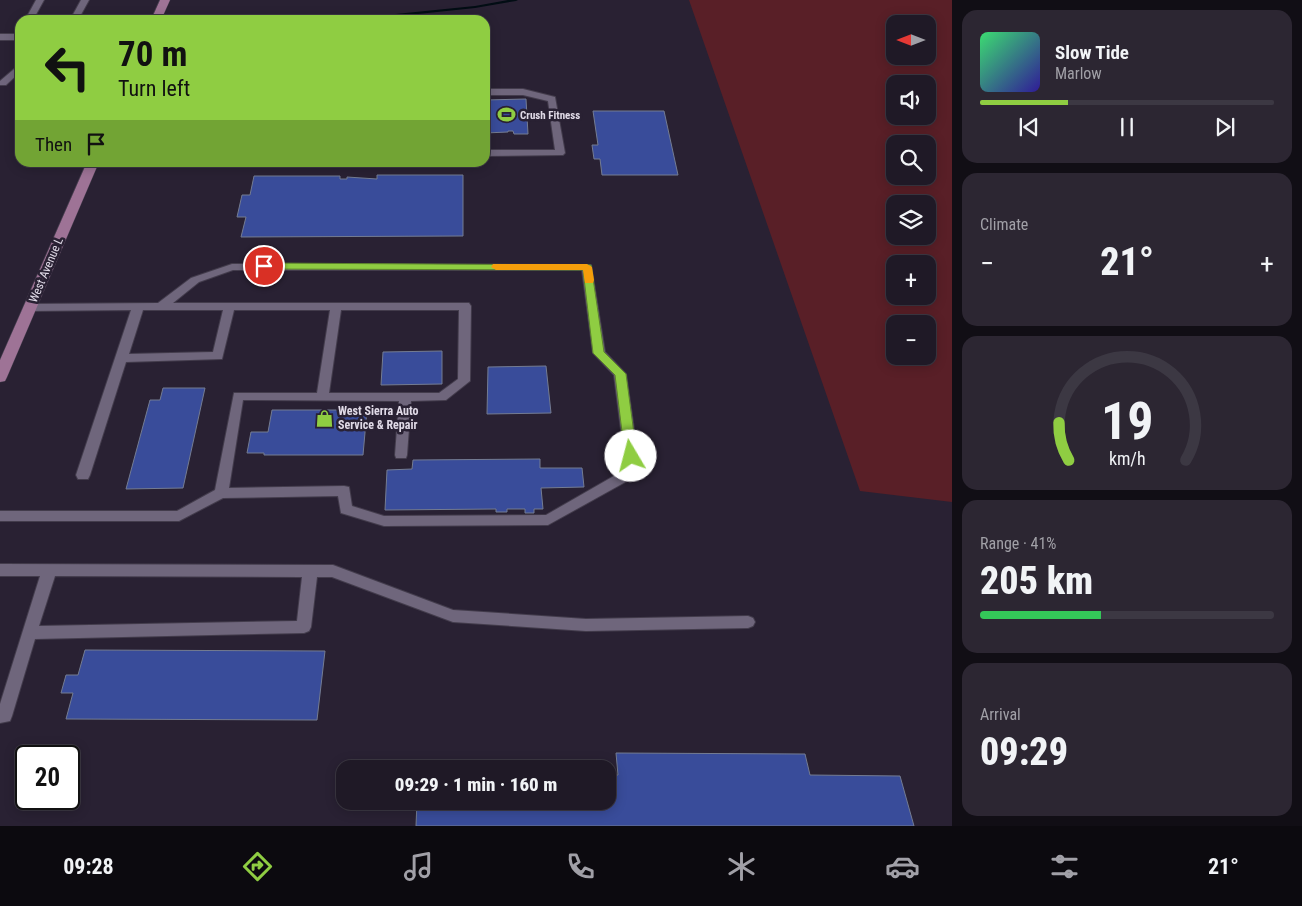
<!DOCTYPE html>
<html lang="en">
<head>
<meta charset="utf-8">
<style>
	body { margin:0; font-family:"Roboto Condensed",sans-serif; background:#2c2632; color:#f1f3f6; height:100vh; display:flex; flex-direction:column; font-size:19px; white-space:nowrap }
	* { box-sizing:border-box; margin:0 }
	p { font-size:16px; color:#a1a0a7 }
	.icon { flex:none; width:28px; height:28px; fill:none; stroke:currentColor; stroke-width:2; stroke-linecap:round; stroke-linejoin:round }
	.map { position:relative; flex:1; overflow:hidden }
	.drawer { display:flex; flex-direction:column; gap:10px; padding:10px; background:#110e15; width:350px }
	.drawer>* { flex:none }
	.banner { position:absolute; left:15px; top:15px; width:475px; height:152px; border-radius:15px; box-shadow:0 2px 12px #0003,0 0 0 1px #3c3843; background:#8fcd42; color:#111; overflow:hidden }
	.needle { width:32px; rotate:270deg }
	.fabs { position:absolute; left:886px; top:15px; display:grid; gap:10px }
	.fabs a { display:grid; place-items:center; width:50px; height:50px; border-radius:10px; background:#1f1926; box-shadow:0 2px 12px #0003,0 0 0 1px #3c3843; font-size:25px }
	.speed { position:absolute; left:15px; top:745px; display:flex; gap:10px; font-size:25px; font-weight:700; text-align:center }
	.speed>* { display:grid; place-content:center; width:65px; height:65px; border-radius:50%; background:#1f1926; box-shadow:0 2px 12px #0003,0 0 0 1px #3c3843; line-height:1 }
	.speed .limit { border:2px solid #111; border-radius:8px; background:#fff; color:#111 }
	.pin { position:absolute; display:grid; place-items:center; width:42px; height:42px; color:#fff; margin:-21px; border:2px solid #fff; border-radius:50%; box-shadow:0 1px 5px #0007 }
	.me { position:absolute; width:55px; margin:-28px; rotate:352deg; stroke-linejoin:round; filter:drop-shadow(0 0 4px #0008) }
	.turn { display:flex; align-items:center; gap:18px; height:105px; padding:0 20px; font-size:22px }
	.turn .icon { width:65px; height:65px; stroke-width:2.5 }
	.turn b { display:block; font-size:35px; line-height:42px }
	.then { display:flex; align-items:center; height:48px; padding:0 20px; background:#0003; gap:10px; font-size:19px }
	.big { font-size:38px; font-weight:800; line-height:1.1 }
	.drawer .card { flex:1; display:flex; flex-direction:column; justify-content:center; gap:8px; min-width:0; padding:0 18px; border-radius:15px; background:#2c2632 }
	.drawer .dial { align-items:center; gap:0 }
	.dial svg { height:130px; overflow:visible; fill:none; stroke:#3c3843; stroke-width:7; stroke-linecap:round; text-anchor:middle }
	.dial text { fill:#f1f3f6; stroke:none }
	.song { display:flex; align-items:center; gap:15px }
	.cover { width:60px; height:60px; border-radius:8px; background:linear-gradient(135deg,hsl(140 70% 55%),hsl(250 70% 35%)) }
	.played { height:5px; border-radius:2px; background:linear-gradient(90deg,#8fcd42 30%,#3c3843 30%) }
	.keys { display:flex; justify-content:space-around; direction:ltr }
	.heat { display:flex; justify-content:space-between; align-items:center; font-size:28px; direction:ltr }
	.charge { height:8px; border-radius:4px; background:linear-gradient(90deg,#34c759 41%,#3c3843 0) }
	.trip { position:absolute; left:336px; top:760px; width:280px; height:50px; border-radius:15px; background:#1f1926; box-shadow:0 2px 12px #0003,0 0 0 1px #3c3843; font-weight:800; line-height:50px; text-align:center }
	.tab-bar { display:flex; height:80px; justify-content:space-around; align-items:center; background:#0c0a0f; color:#a1a0a7 }
	.tab-bar .icon { width:35px; height:35px }
	.tab-bar .on { color:#8fcd42 }
	.tab-bar b { font-size:22px; color:#f1f3f6 }
	main { display:flex; flex:1; min-height:0 }
	.map>svg:first-child { display:block }
	.green { fill:#591f27; fill-rule:evenodd }
	.lines { fill:none; stroke-linecap:round; stroke-linejoin:round }
	.stream { fill:#020d14; fill-rule:evenodd }
	.building { fill:#394c9a; stroke:#747c92 }
	.lane-casing { stroke:#433c4c; stroke-width:2 }
	.primary-casing { stroke:#433c4c; stroke-width:1 }
	.lane { fill:#6f667c; fill-rule:evenodd }
	.primary { fill:#9e7396; fill-rule:evenodd }
	.route { fill:#8fcd42; stroke:#5d852b }
	.slow { fill:#f59e0b }
	.labels { text-anchor:middle; dominant-baseline:central; stroke-width:5; stroke-linejoin:round; paint-order:stroke }
	.far-poi-label { font-size:11px; font-weight:bold; fill:#e0dae7; stroke:#292133; text-anchor:start }
	.street-label { font-size:12px; fill:#e0dae7; stroke:#292133 }
	.poi-label { font-size:12px; font-weight:bold; fill:#e0dae7; stroke:#292133; text-anchor:start }
</style>
</head>
<body>
<main>
<div class="map">
<svg width="952" height="826" viewBox="0 0 952 826">
	<rect width="100%" height="100%" fill="#292133"/>
	<!-- green -->
	<path class="green" d="M689,0h263v502l-92,-11zM895,24h33v32h-33zM895,84h33v32h-33zM895,144h33v32h-33zM895,204h33v32h-33zM895,264h33v32h-33zM895,324h33v32h-33z"/>
	<g class="lines">
		<!-- stream -->
		<path class="stream" d="M508,0h10l-2,1 -41,7 -114,12h-17l2,-1 129,-13z"/>
	</g>
	<!-- building -->
	<path class="building" d="M526,99l2,35h-14l-1,-3h-5v1l-23,1v-33z
		M593,111h71l14,64h-76l-2,-16h-6l-2,-14h6z
		M377,175h86v61l-222,1 5,-20h-9l5,-22h8l4,-19h86v3h7v-2l30,2z
		M442,351v33l-61,1 2,-33z
		M546,366l5,47 -64,1 1,-47z
		M163,388h42l-22,100 -57,1 24,-89h10z
		M272,410h95l-4,45h-99v-2h-17l4,-21h17z
		M540,459v9h42l2,19 -43,1 2,21h-9v4h-9v-4h-18v3h-11v-3l-111,1 2,-40 25,-1 1,-9z
		M85,650l240,1 -8,69 -251,-1 7,-26h-12l5,-18h12z
		M616,753l189,1 5,21 90,1 14,50h-498l1,-25h191v-26h10z"/>
	<g class="lines">
		<defs>
			<path id="lane" d="M36,0h8l-11,20h-8z
				M81,0h8l-11,20h-8z
				M0,34h20v6h-20z
				M20,64v8l-14,13h-6v-4z
				M485,89h38l32,8 10,56 -2,2 -78,1v-6h70l-7,-49 -25,-6h-38z
				M232,264l359,1 14,87 21,22 14,97 -2,4 -90,50 -164,1 -43,-13 -3,-17 -115,2 -44,23h-179v-10h177l38,-21 19,-97h83l13,-83h-96l-12,49 -96,3 -36,113 -2,4h-10l-2,-4 55,-165 -101,1 -4,-1 -2,-3 2,-3 132,-1 33,-25zM233,270h349l11,83 21,22 12,94 -80,46 -162,1 -32,-10 -3,-19 -5,-1 -115,2 14,-88 156,1 -4,54 1,3h10l1,-3 4,-54 35,-1 24,-19 1,-75 -2,-3h-296l26,-21zM143,310h80l-10,42 -84,2zM341,310h118l-1,69 -19,14h-110z
				M0,564l333,1 120,45 133,9 162,-3 5,2 2,4 -2,4 -5,2 -162,3 -133,-9 -121,-45h-15l-6,50 -2,4 -5,2 -269,6 -23,77 -2,5 -10,2v-19l40,-128h-40zM55,576l247,1 -5,44 -258,5z"/>
			<path id="primary" d="M160,0h10l-9,20h-10z
				M87,162h12l-92,215 -2,4 -5,1v-22z"/>
		</defs>
		<!-- lane casing -->
		<use href="#lane" class="lane-casing"/>
		<!-- primary casing -->
		<use href="#primary" class="primary-casing"/>
		<!-- lane -->
		<use href="#lane" class="lane"/>
		<!-- primary -->
		<use href="#primary" class="primary"/>
	</g>
	<!-- route -->
	<path class="route" d="M264,263l327,2 13,87 22,22 11,82 -6,5 -6,-5 -10,-81 -22,-22 -10,-83 -323,-1 -1,-3z"/>
	<!-- slow -->
	<path class="slow" d="M493,264h94l5,3 2,13 -1,3h-8l-2,-13h-87l-5,-3z"/>
	<!-- icons -->
	<defs>
		<symbol id="stadium-bare" viewBox="-9 -9 18 18"><path d="M0-5a6.5 5 0 1 0 0 10a6.5 5 0 1 0 0-10ZM-3.5-1.8h7v3.6h-7Z" fill="#8fcd42" stroke="#292133" stroke-width="2.5" paint-order="stroke"/></symbol>
		<symbol id="shop-bare" viewBox="-9 -9 18 18"><path d="M-5-2.5h2.3a2.7 3.5 0 0 1 5.4 0H5L5.5 6h-11ZM-1.5-2.5h3a1.5 2.3 0 0 0-3 0Z" fill="#8fcd42" stroke="#292133" stroke-width="2.5" paint-order="stroke"/></symbol>
	</defs>
	<g fill-rule="evenodd">
		<use href="#stadium-bare" x="494" y="102" width="25" height="25"/>
		<use href="#shop-bare" x="312" y="406" width="25" height="25"/>
	</g>
	<g class="labels">
		<!-- far-poi labels -->
		<g class="far-poi-label">
			<text x="520" y="115">Crush Fitness</text>
		</g>
		<!-- street labels -->
		<g class="street-label">
			<text transform="translate(46 270) rotate(-67)">West Avenue L</text>
		</g>
		<!-- poi labels -->
		<g class="poi-label">
			<text x="338" y="411">West Sierra Auto<tspan x="338" dy="14">Service &amp; Repair</tspan></text>
		</g>
	</g>
</svg>
<div class="fabs">
<a><svg class="needle" viewBox="-14 -14 28 28"><path d="M0-13l5 13h-10z" fill="#e53935"/><path d="M0 13l5-13h-10z" fill="#a1a0a7"/></svg></a>
<a><svg class="icon" aria-label="sound" viewBox="0 0 24 24"><path d="M4 9h4l5-4v14l-5-4H4zM17 9q2 3 0 6"/></svg></a>
<a><svg class="icon" aria-label="search" viewBox="0 0 24 24"><circle cx="10" cy="10" r="6"/><path d="M15 15l6 6"/></svg></a>
<a><svg class="icon" aria-label="layers" viewBox="0 0 24 24"><path d="M12 4l9 5-9 5-9-5zM3 14l9 5 9-5"/></svg></a>
<a>+</a>
<a>−</a>
</div>
<div class="speed"><div class="limit">20</div></div>
<div class="pin" style="left:264px;top:266px;background:#d93025"><svg class="icon" aria-label="arrive" viewBox="0 0 24 24"><path d="M6 21V4h12l-3 4 3 4H6"/></svg></div>
<svg class="me" style="left:631px;top:456px" viewBox="-20 -20 40 40"><circle r="19" fill="#fff"/><path d="M0-13L10 11 0 6-10 11z" fill="#8fcd42"/></svg>
<div class="trip">09:29 · 1 min · 160 m</div>
<div class="banner">
<div class="turn"><svg class="icon" aria-label="left" viewBox="0 0 24 24"><path d="M17 20v-9H6M10 6l-5 5 5 5"/></svg><div><b>70 m</b>Turn left</div></div>
<div class="then">Then<svg class="icon" aria-label="arrive" viewBox="0 0 24 24"><path d="M6 21V4h12l-3 4 3 4H6"/></svg></div>
</div>
</div>
<section class="drawer">
<div class="card">
<div class="song"><i class="cover"></i><div><b>Slow Tide</b><p>Marlow</p></div></div>
<div class="played"></div>
<div class="keys"><svg class="icon" aria-label="previous" viewBox="0 0 24 24"><path d="M18 5L8 12l10 7zM5 5v14"/></svg><svg class="icon" aria-label="pause" viewBox="0 0 24 24"><path d="M8 5v14M16 5v14"/></svg><svg class="icon" aria-label="next" viewBox="0 0 24 24"><path d="M6 5l10 7-10 7zM19 5v14"/></svg></div>
</div>
<div class="card"><p>Climate</p>
<div class="heat"><a>−</a><b class="big">21°</b><a>+</a></div>
</div>
<div class="card dial"><svg viewBox="0 0 100 80">
<path d="M14 69A42 42 0 1 1 86 69"/>
<path d="M14 69A42 42 0 0 1 8 46" stroke="#8fcd42"/>
<text x="50" y="56" font-size="32" font-weight="700">19</text>
<text x="50" y="72" font-size="11">km/h</text>
</svg></div>
<div class="card"><p>Range · 41%</p><b class="big">205 km</b><div class="charge"></div></div>
<div class="card"><p>Arrival</p><b class="big">09:29</b></div>
</section>
</main>
<nav class="tab-bar">
<b>09:28</b>
<svg class="icon on" aria-label="directions" viewBox="0 0 24 24"><path d="M12 3l9 9-9 9-9-9zM9 14v-3h6M13 9l2 2-2 2"/></svg>
<svg class="icon" aria-label="music" viewBox="0 0 24 24"><path d="M9 18V5l10-2v13"/><circle cx="6" cy="18" r="3"/><circle cx="16" cy="16" r="3"/></svg>
<svg class="icon" aria-label="phone" viewBox="0 0 24 24"><path d="M5 4h4l2 5-3 2q2 4 5 5l2-3 5 2v4C11 20 4 13 5 4z"/></svg>
<svg class="icon" aria-label="climate" viewBox="0 0 24 24"><path d="M12 3v18M4 7l16 10M4 17L20 7"/></svg>
<svg class="icon" aria-label="car" viewBox="0 0 24 24"><path d="M5 17H2v-5l4-1 3-4h7l3 4 3 1v5h-3M9 17h6M6 11h13"/><circle cx="7" cy="17" r="2"/><circle cx="17" cy="17" r="2"/></svg>
<svg class="icon" aria-label="filters" viewBox="0 0 24 24"><path d="M4 7h16M4 17h16"/><circle cx="9" cy="7" r="2"/><circle cx="15" cy="17" r="2"/></svg>
<b>21°</b>
</nav>
</body>
</html>
